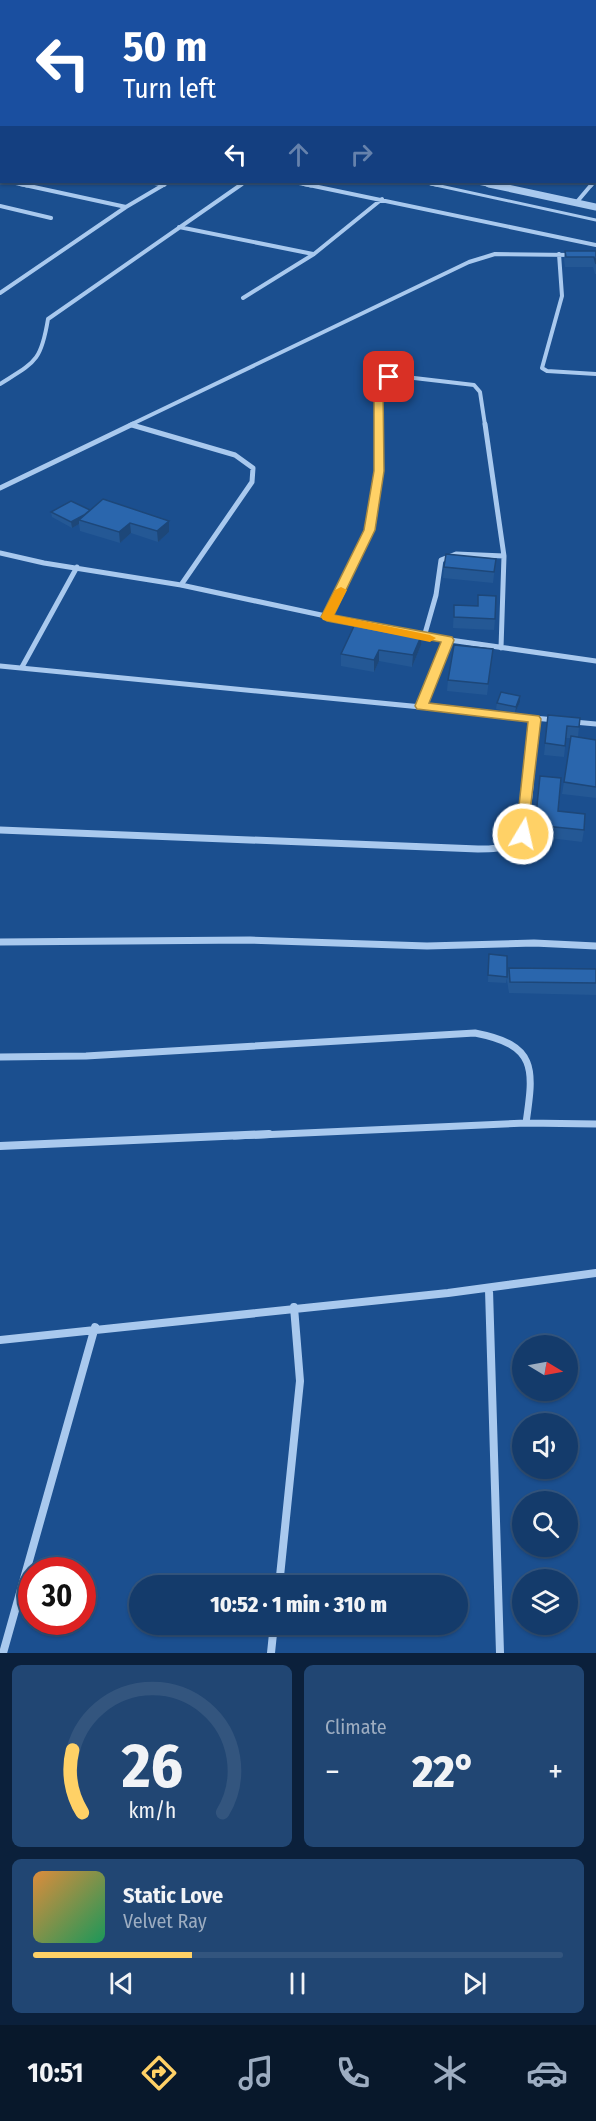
<!DOCTYPE html>
<html lang="en">
<head>
<meta charset="utf-8">
<style>
	body { margin:0; font-family:"Fira Sans Condensed",sans-serif; background:#214673; color:#f1f3f6; height:100vh; display:flex; flex-direction:column; font-size:22px; white-space:nowrap }
	* { box-sizing:border-box; margin:0 }
	p { font-size:20px; color:#9dadc1 }
	.icon { flex:none; width:33px; height:33px; fill:none; stroke:currentColor; stroke-width:2; stroke-linecap:round; stroke-linejoin:round }
	.map { position:relative; height:1653px; overflow:hidden }
	.sheet { display:flex; flex-direction:column; gap:12px; padding:12px; background:#0b203b; flex:1 }
	.sheet>* { flex:none }
	.banner { position:absolute; left:0px; top:0px; width:597px; height:183px; box-shadow:0 2px 4px #0004,0 0 0 2px #33557e; background:#1a4fa0; color:#fff; overflow:hidden }
	.needle { width:39px; rotate:100deg }
	.fabs { position:absolute; left:512px; top:1335px; display:grid; gap:12px }
	.fabs a { display:grid; place-items:center; width:66px; height:66px; border-radius:50%; background:#143b6b; box-shadow:0 2px 4px #0004,0 0 0 2px #33557e; font-size:30px }
	.speed { position:absolute; left:18px; top:1557px; display:flex; gap:12px; font-size:30px; font-weight:700; text-align:center }
	.speed>* { display:grid; place-content:center; width:78px; height:78px; border-radius:50%; background:#143b6b; box-shadow:0 2px 4px #0004,0 0 0 2px #33557e; line-height:1 }
	.speed .limit { border:9px solid #d22; background:#fff; color:#111 }
	.pin { position:absolute; display:grid; place-items:center; width:51px; height:51px; color:#fff; margin:-26px; border-radius:12px; box-shadow:0 3px 9px #0006 }
	.me { position:absolute; width:66px; margin:-33px; rotate:9deg; stroke-linejoin:round; filter:drop-shadow(0 0 4px #0008) }
	.turn { display:flex; align-items:center; gap:21px; height:126px; padding:0 24px; font-size:27px }
	.turn .icon { width:78px; height:78px; stroke-width:2.5 }
	.turn b { display:block; font-size:42px; line-height:51px }
	.lanes { display:flex; align-items:center; height:57px; padding:0 24px; background:#0003; justify-content:center; gap:30px; direction:ltr }
	.lanes .off { opacity:.35 }
	.big { font-size:45px; font-weight:800; line-height:1.1 }
	.sheet .tile { flex:1; display:flex; flex-direction:column; justify-content:center; gap:9px; min-width:0; padding:0 21px; border-radius:9px; background:#214673 }
	.sheet .dial { align-items:center; gap:0 }
	.dial svg { height:156px; overflow:visible; fill:none; stroke:#33557e; stroke-width:7; stroke-linecap:round; text-anchor:middle }
	.dial text { fill:#f1f3f6; stroke:none }
	.song { display:flex; align-items:center; gap:18px }
	.cover { width:72px; height:72px; border-radius:9px; background:linear-gradient(135deg,hsl(30 70% 55%),hsl(150 70% 35%)) }
	.played { height:6px; border-radius:3px; background:linear-gradient(90deg,#ffd166 30%,#33557e 30%) }
	.keys { display:flex; justify-content:space-around; direction:ltr }
	.heat { display:flex; justify-content:space-between; align-items:center; font-size:33px; direction:ltr }
	.sheet .tiles { flex:1; display:grid; gap:12px; grid-template-columns:1fr 1fr }
	.tile:last-child { grid-column:span 2 }
	.trip { position:absolute; left:129px; top:1575px; width:339px; height:60px; border-radius:30px; background:#143b6b; box-shadow:0 2px 4px #0004,0 0 0 2px #33557e; font-weight:800; line-height:60px; text-align:center }
	.tab-bar { display:flex; height:96px; justify-content:space-around; align-items:center; background:#08182b; color:#9dadc1 }
	.tab-bar .icon { width:42px; height:42px }
	.tab-bar .active { color:#ffd166 }
	.tab-bar b { font-size:27px; color:#f1f3f6 }
	.map>svg:first-child { display:block }
	.lines { fill:none; stroke-linecap:round; stroke-linejoin:round }
	.service-far1 { stroke:#a9c9ee; stroke-width:2 }
	.service { stroke:#a9c9ee; stroke-width:3 }
	.minor-far4 { stroke:#a9c9ee; stroke-width:3 }
	.minor-far3 { stroke:#a9c9ee; stroke-width:4 }
	.minor-far2 { stroke:#a9c9ee; stroke-width:5 }
	.minor-far1 { stroke:#a9c9ee; stroke-width:7 }
	.minor { stroke:#a9c9ee; stroke-width:8 }
	.tertiary-far1 { stroke:#a9c9ee; stroke-width:5 }
	.tertiary { stroke:#a9c9ee; stroke-width:7 }
	.wall { fill:#245895 }
	.shaded-wall { fill:#1d4779 }
	.building { fill:#2a66ad; stroke:#1d4779; stroke-width:1.5 }
	.route { fill:#ffd166; stroke:#a68842; stroke-width:1.5 }
	.slow { fill:#f59e0b }
</style>
</head>
<body>
<div class="map">
<svg width="596" height="1653" viewBox="0 0 596 1653">
	<rect width="100%" height="100%" fill="#1b4f8f"/>
	<g class="lines">
		<!-- service-far1 -->
		<path class="service-far1" d="M420,182l18,4"/>
		<!-- service -->
		<path class="service" d="M431,184l165,36"/>
		<!-- minor-far4 -->
		<path class="minor-far4" d="M384,0l11,2
			M325,2l2,-2
			M9,182l18,4
			M145,182l19,3
			M292,182l19,4
			M162,186l7,-4
			M239,186l6,-4
			M591,186l3,-4"/>
		<!-- minor-far3 -->
		<path class="minor-far3" d="M20,184l106,23
			M160,184l4,1
			M304,184l292,61
			M576,203l16,-19
			M0,206l51,12
			M179,227l134,27
			M559,254l3,42 -20,72 5,3 49,3
			M0,293l126,-86 39,-23
			M243,298l71,-44 68,-55
			M0,384c35,-22 41,-22 48,-65l194,-135
			M130,425l339,-163 26,-8 76,1
			M378,425v-39l3,-7 16,-3 77,9 6,7 5,33"/>
		<!-- minor-far2 -->
		<path class="minor-far2" d="M485,424l19,132 -3,92
			M132,425l103,30 18,13 -1,14 -71,103
			M0,488l133,-64
			M0,553l44,10 137,22 210,45
			M327,617l43,-87 9,-59 -1,-47
			M415,635l181,26
			M424,637l12,-42 5,-35 15,-6 48,2
			M0,666l555,54
			M22,667l55,-100
			M422,706l26,-66
			M574,722l22,2
			M533,735l2,-16"/>
		<!-- minor-far1 -->
		<path class="minor-far1" d="M0,830l478,19c12,0 26,0 36,-7 18,-15 17,-85 20,-108
			M0,942l250,-2 177,6 107,-3 62,3
			M0,1057l86,-1 389,-23c62,12 59,35 51,90
			M235,1136l291,-13 70,1"/>
		<!-- minor -->
		<path class="minor" d="M0,1146l269,-12
			M489,1290l11,363
			M0,1340l448,-47 148,-20
			M279,1586l21,-205 -6,-74
			M3,1653l92,-326
			M271,1653l3,-29"/>
		<!-- tertiary-far1 -->
		<path class="tertiary-far1" d="M478,182l19,4"/>
		<!-- tertiary -->
		<path class="tertiary" d="M489,184l107,23"/>
	</g>
	<!-- wall -->
	<path class="wall" d="M565,251h31v23h-1l-2,-7h-28l-1,-7z
		M90,510l79,11v11l-11,10 -27,-9 -11,10 -40,-12 -1,-7 -7,4 -20,-11 -1,-5z
		M496,559l-3,24 -50,-5 1,-11z
		M478,595l17,24 -1,11 -41,-2 1,-23 23,1z
		M422,634l-1,11 -9,22 -33,-6 -5,11 -33,-6v-12z
		M493,649l-6,46 -40,-4 1,-11z
		M520,702l-5,11 -19,-4 1,-6z
		M548,715l31,12 -1,10 18,3v58l-34,-4 9,-56h-5l-2,19 -20,-2z
		M540,776l18,35 26,19 -2,12 -49,-6z
		M489,954l18,23 -1,6 -18,-1z
		M509,968l87,1v26l-87,-2 -2,-13z"/>
	<!-- shaded-wall -->
	<path class="shaded-wall" d="M92,511l-13,9v4l-7,4 -1,-6z
		M169,521v11l-11,10 -1,-11z
		M130,523l1,10 -11,10 -1,-11z
		M422,634l-1,11 -9,22 1,-12z
		M379,650v11l-5,11v-12z
		M520,696v6l-5,11 1,-6z"/>
	<!-- building -->
	<path class="building" d="M565,251h31v13l-2,-7h-28z
		M103,499l66,22 -12,10 -27,-8 -11,9 -40,-12z
		M71,501l19,9 -6,5 -13,7 -20,-10z
		M446,554l50,5 -2,13 -50,-5z
		M478,595l18,1 -1,23 -41,-2v-12l24,1z
		M355,624l67,10 -9,21 -34,-5 -5,10 -33,-6z
		M454,645l39,4 -5,35 -40,-4z
		M501,692l19,4 -4,11 -19,-4z
		M548,715l32,3 -1,9 -12,-1 -2,20 -20,-3z
		M571,736l25,4v47l-32,-5z
		M540,776l21,2 -3,33 27,3 -1,16 -49,-5z
		M489,954l18,2v21l-19,-2z
		M509,968l87,1v14l-86,-1z"/>
	<!-- route -->
	<path class="route" d="M389,374l5,3 -9,4 -2,5 1,85 -9,59 -41,85 118,22 2,3 -25,63 110,13 2,3 -14,118h-9l-2,-3 12,-112 -111,-13 -2,-3 26,-64 -114,-21 -6,-4 43,-87 10,-59v-85l4,-9z"/>
	<!-- slow -->
	<path class="slow" d="M341,587l6,3 -13,25 96,20 6,3 -6,4 -107,-22 -2,-3 14,-27z"/>
</svg>
<div class="fabs">
<a><svg class="needle" viewBox="-14 -14 28 28"><path d="M0-13l5 13h-10z" fill="#e53935"/><path d="M0 13l5-13h-10z" fill="#9dadc1"/></svg></a>
<a><svg class="icon" aria-label="sound" viewBox="0 0 24 24"><path d="M4 9h4l5-4v14l-5-4H4zM17 9q2 3 0 6"/></svg></a>
<a><svg class="icon" aria-label="search" viewBox="0 0 24 24"><circle cx="10" cy="10" r="6"/><path d="M15 15l6 6"/></svg></a>
<a><svg class="icon" aria-label="layers" viewBox="0 0 24 24"><path d="M12 4l9 5-9 5-9-5zM3 14l9 5 9-5"/></svg></a>
</div>
<div class="speed"><div class="limit">30</div></div>
<div class="pin" style="left:389px;top:377px;background:#d93025"><svg class="icon" aria-label="arrive" viewBox="0 0 24 24"><path d="M6 21V4h12l-3 4 3 4H6"/></svg></div>
<svg class="me" style="left:523px;top:834px" viewBox="-20 -20 40 40"><circle r="17" fill="#ffd166" stroke="#fff" stroke-width="3"/><path d="M0-11L8 9 0 5-8 9z" fill="#fff"/></svg>
<div class="trip">10:52 · 1 min · 310 m</div>
<div class="banner">
<div class="turn"><svg class="icon" aria-label="left" viewBox="0 0 24 24"><path d="M17 20v-9H6M10 6l-5 5 5 5"/></svg><div><b>50 m</b>Turn left</div></div>
<div class="lanes"><svg class="icon" aria-label="left" viewBox="0 0 24 24"><path d="M17 20v-9H6M10 6l-5 5 5 5"/></svg><svg class="icon off" aria-label="ahead" viewBox="0 0 24 24"><path d="M12 20V5M6 11l6-6 6 6"/></svg><svg class="icon off" aria-label="right" viewBox="0 0 24 24"><path d="M7 20v-9h11M14 6l5 5-5 5"/></svg></div>
</div>
</div>
<section class="sheet">
<div class="tiles">
<div class="tile dial"><svg viewBox="0 0 100 80">
<path d="M14 69A42 42 0 1 1 86 69"/>
<path d="M14 69A42 42 0 0 1 9 37" stroke="#ffd166"/>
<text x="50" y="56" font-size="32" font-weight="700">26</text>
<text x="50" y="72" font-size="11">km/h</text>
</svg></div>
<div class="tile"><p>Climate</p>
<div class="heat"><a>−</a><b class="big">22°</b><a>+</a></div>
</div>
<div class="tile">
<div class="song"><i class="cover"></i><div><b>Static Love</b><p>Velvet Ray</p></div></div>
<div class="played"></div>
<div class="keys"><svg class="icon" aria-label="previous" viewBox="0 0 24 24"><path d="M18 5L8 12l10 7zM5 5v14"/></svg><svg class="icon" aria-label="pause" viewBox="0 0 24 24"><path d="M8 5v14M16 5v14"/></svg><svg class="icon" aria-label="next" viewBox="0 0 24 24"><path d="M6 5l10 7-10 7zM19 5v14"/></svg></div>
</div>
</div>
</section>
<nav class="tab-bar">
<b>10:51</b>
<svg class="icon active" aria-label="directions" viewBox="0 0 24 24"><path d="M12 3l9 9-9 9-9-9zM9 14v-3h6M13 9l2 2-2 2"/></svg>
<svg class="icon" aria-label="music" viewBox="0 0 24 24"><path d="M9 18V5l10-2v13"/><circle cx="6" cy="18" r="3"/><circle cx="16" cy="16" r="3"/></svg>
<svg class="icon" aria-label="phone" viewBox="0 0 24 24"><path d="M5 4h4l2 5-3 2q2 4 5 5l2-3 5 2v4C11 20 4 13 5 4z"/></svg>
<svg class="icon" aria-label="climate" viewBox="0 0 24 24"><path d="M12 3v18M4 7l16 10M4 17L20 7"/></svg>
<svg class="icon" aria-label="car" viewBox="0 0 24 24"><path d="M5 17H2v-5l4-1 3-4h7l3 4 3 1v5h-3M9 17h6M6 11h13"/><circle cx="7" cy="17" r="2"/><circle cx="17" cy="17" r="2"/></svg>
</nav>
</body>
</html>
